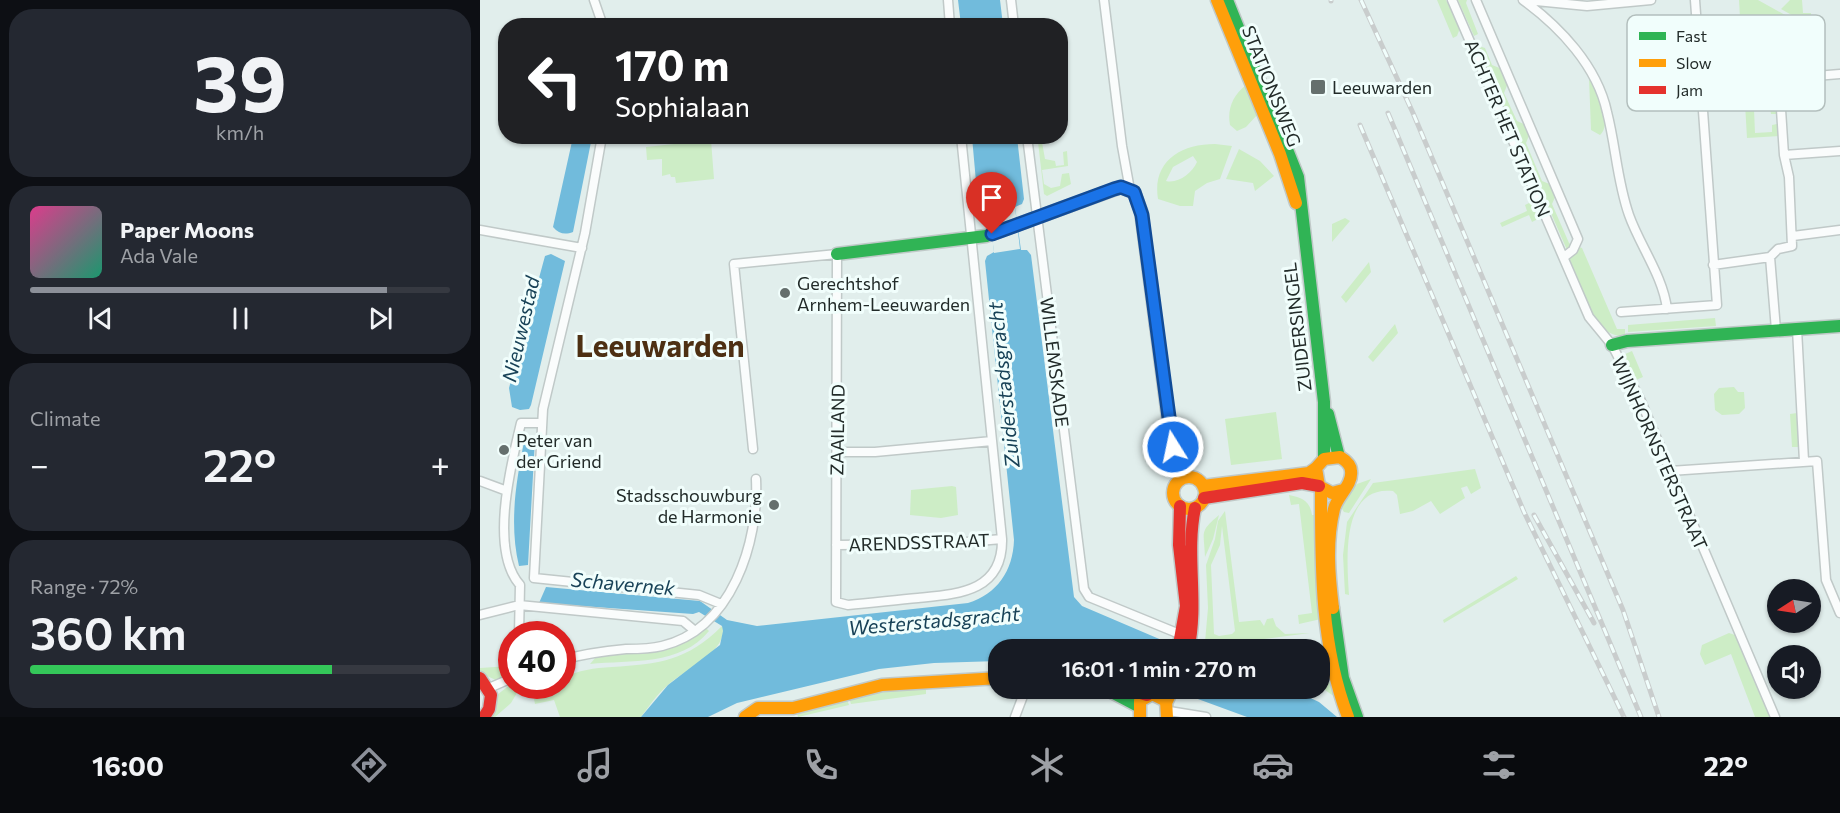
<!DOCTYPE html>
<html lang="en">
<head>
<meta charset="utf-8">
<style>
	body { margin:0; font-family:Commissioner,sans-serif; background:#242831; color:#f1f3f6; height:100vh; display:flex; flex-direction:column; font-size:22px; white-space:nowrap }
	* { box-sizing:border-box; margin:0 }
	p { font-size:20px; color:#9ea1a6 }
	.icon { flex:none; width:33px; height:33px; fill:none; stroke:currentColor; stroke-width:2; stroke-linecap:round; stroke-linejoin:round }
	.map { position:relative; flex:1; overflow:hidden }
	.sheet { display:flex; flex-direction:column; gap:9px; padding:9px; background:#0d0f14; width:480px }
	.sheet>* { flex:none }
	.banner { position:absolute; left:18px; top:18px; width:570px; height:126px; border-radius:24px; box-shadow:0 2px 4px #0004; background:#202124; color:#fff; overflow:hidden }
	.needle { width:39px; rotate:258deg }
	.buttons { position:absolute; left:1287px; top:579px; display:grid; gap:12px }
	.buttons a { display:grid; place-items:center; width:54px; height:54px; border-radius:50%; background:#171b24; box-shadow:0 2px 4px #0004; font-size:30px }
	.speed { position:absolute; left:18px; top:621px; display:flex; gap:12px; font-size:30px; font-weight:700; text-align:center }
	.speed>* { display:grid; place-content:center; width:78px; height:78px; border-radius:50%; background:#171b24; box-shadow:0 2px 4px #0004; line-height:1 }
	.speed .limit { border:9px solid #d22; background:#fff; color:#111 }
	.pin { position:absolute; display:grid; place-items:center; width:51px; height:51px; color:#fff; margin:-62px -26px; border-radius:50% 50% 50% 0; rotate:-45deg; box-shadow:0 0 6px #0007 }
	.pin .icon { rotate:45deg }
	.me { position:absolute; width:66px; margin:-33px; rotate:350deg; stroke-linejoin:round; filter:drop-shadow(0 0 4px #0008) }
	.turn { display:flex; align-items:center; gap:21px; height:126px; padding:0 18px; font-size:27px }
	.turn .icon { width:78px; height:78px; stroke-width:2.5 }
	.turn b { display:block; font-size:42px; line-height:51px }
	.big { font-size:45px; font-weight:600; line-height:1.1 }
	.sheet .tile { flex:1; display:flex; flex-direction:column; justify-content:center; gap:9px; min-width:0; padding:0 21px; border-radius:24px; background:#242831 }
	.sheet .dial { align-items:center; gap:0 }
	.dial b { font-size:78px; line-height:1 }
	.song { display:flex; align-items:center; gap:18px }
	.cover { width:72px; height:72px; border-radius:9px; background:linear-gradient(135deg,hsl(330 70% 55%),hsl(160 70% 35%)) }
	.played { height:6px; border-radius:3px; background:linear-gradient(90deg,#8c9099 85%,#363941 85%) }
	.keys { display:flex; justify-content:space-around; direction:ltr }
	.heat { display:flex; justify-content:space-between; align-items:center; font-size:33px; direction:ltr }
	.charge { height:9px; border-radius:4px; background:linear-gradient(90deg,#34c759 72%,#363941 0) }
	.trip { position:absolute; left:508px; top:639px; width:342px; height:60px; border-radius:24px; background:#171b24; box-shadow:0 2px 4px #0004; font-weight:600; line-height:60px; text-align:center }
	.tab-bar { display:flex; height:96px; justify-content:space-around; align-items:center; background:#090b0e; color:#9ea1a6 }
	.tab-bar .icon { width:42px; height:42px }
	.tab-bar .selected { color:#8c9099 }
	.tab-bar b { font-size:27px; color:#f1f3f6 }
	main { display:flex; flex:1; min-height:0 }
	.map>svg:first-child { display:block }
	.green { fill:#cdedc6; fill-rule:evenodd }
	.water { fill:#71bbdc }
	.pier { fill:#e1eeec }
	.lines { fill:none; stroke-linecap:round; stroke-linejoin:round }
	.street-casing { stroke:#c0c9c8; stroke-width:11 }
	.fast-casing { stroke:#c0c9c8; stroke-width:15 }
	.slow-casing { stroke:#c0c9c8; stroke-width:15 }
	.jam-casing { stroke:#c0c9c8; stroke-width:15 }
	.street { stroke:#fafcfc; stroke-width:8 }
	.fast { stroke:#30b455; stroke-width:12 }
	.slow { stroke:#ff9f0a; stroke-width:12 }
	.jam { stroke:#e5322d; stroke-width:12 }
	.rail-casing { stroke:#c9cdcd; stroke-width:5 }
	.rail { stroke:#f1fefc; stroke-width:3; stroke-dasharray:9; stroke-linecap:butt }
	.route-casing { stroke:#114b97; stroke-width:15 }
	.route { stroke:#1a73e8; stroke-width:10 }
	.poi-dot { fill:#656f6d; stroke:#f1fefc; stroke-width:2 }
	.labels { text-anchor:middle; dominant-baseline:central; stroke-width:6; stroke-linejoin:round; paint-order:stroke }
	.street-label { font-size:18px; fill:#222b29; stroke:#f1fefc }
	.poi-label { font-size:18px; fill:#222b29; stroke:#f1fefc; text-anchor:start }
	.water-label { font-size:20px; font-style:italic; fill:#184257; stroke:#f1fefc }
	.town-label { font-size:30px; font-weight:bold; fill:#4d3013; stroke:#f1fefc }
	.key { fill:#f1fefc; stroke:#b3bfbd; stroke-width:1.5 }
	.key-label { font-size:16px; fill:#222b29 }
</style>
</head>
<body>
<main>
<section class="sheet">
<div class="tile dial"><b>39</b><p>km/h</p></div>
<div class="tile">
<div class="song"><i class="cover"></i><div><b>Paper Moons</b><p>Ada Vale</p></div></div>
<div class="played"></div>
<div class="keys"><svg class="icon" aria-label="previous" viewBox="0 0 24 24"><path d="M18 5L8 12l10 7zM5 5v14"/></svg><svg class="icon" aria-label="pause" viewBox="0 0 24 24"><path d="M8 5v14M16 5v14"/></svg><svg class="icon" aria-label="next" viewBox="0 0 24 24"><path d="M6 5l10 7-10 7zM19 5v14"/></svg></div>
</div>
<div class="tile"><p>Climate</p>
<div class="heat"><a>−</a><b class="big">22°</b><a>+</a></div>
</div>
<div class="tile"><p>Range · 72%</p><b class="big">360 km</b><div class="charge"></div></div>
</section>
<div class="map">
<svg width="1360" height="717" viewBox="0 0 1360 717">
	<rect width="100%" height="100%" fill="#e1eeec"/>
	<!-- green -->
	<path class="green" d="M957,0h9l14,28 -3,8 -4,2z
		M978,0h9l-1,3 12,31 -4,2z
		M1259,0h19l36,20c3,26 -13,31 -15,52l-9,1 1,14 -3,-7 -17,2 2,24 17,-1v-8l7,1v16h-6l-1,-6 -16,1 1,24 17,-1v-7l5,-1 3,12 -33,2z
		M1310,0h12l1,13h8l3,57 -32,2c1,-21 19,-26 15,-54l-16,-9z
		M1002,47l3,1 7,17 10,4 6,14 -4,10 13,28 9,4 4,8 -4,10 16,38 10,4 4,10 -4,9 17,39 3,2 -5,5 -88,-202z
		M1109,78c9,12 24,45 11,57l-9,-5z
		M766,85l12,29 -12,13 -9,4 -7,-6c-3,-16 3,-30 16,-40z
		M231,140l3,39 -38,4 -1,-6h-4l-1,-3 -8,2v-17l-15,1 -1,-13z
		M558,142h4l3,17 10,2 1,5 8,-1 -1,-13 4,-1 1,15 -26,4 2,14 7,4 9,-2 2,-12 7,-1 2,11 -24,12 -3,-2z
		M735,144l17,2 -12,33 -13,4 -12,8 -2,15h-13l-22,-7c-6,-37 22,-55 57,-55zM713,156l4,6c-5,11 -19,22 -31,19l7,-14z
		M759,149l21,12 14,15 -19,15 -2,-8 -27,-4z
		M1051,202l7,17 -6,3 -3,-7 -27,12 -2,-4 27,-12 -2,-6z
		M865,218l5,3 -18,21v-18z
		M1099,247l3,1 35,81h8v7c-34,2 -45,-53 -56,-78z
		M889,262l2,10 -25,31 -5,-6z
		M1235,318l1,8 -88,6v-7z
		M915,324l3,9 -25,29 -5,-5z
		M1152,351l11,26 -7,3 -13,-25z
		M1254,387l4,5h6l1,16 -6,6 -17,1 -7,-5 -1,-16 5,-6z
		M796,412l6,47 -51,6 -6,-46z
		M1317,413l3,40 -1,1 -1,-7h-6l-2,-33z
		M995,469l6,19 -10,6 -4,-8 -6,2 4,10 -25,16 -9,-13 -18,10 -13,3 -3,-19 -4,-4c-53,-6 -46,70 -44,104l-4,-1 -2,-39 4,-33 26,-39z
		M891,479l-22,34 -5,-1 -6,-9 19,-19z
		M472,486l4,1 2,28 -17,3 -31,-3 1,-25z
		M809,495c14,3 21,6 23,20h6l3,104 -22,5 -1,-9 14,-2 -13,-109 -8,1z
		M745,511l14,111 21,-2 4,6 3,-7 6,-1 3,8 9,8 25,-1 -85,11 -20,-2 3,-34 -2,-43 9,-26 3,-18zM742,526l13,105 -3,3 -13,2 -5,-2 -3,-69 9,-20z
		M739,515l-6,24 -8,18c-1,-26 -6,-25 14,-42z
		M1036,576l2,3 -74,44 -1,-3z
		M242,626c8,24 -39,45 -54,59 -11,9 -19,21 -27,32h-81l-6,-17 -19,4 -1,-5 18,-13h10l1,-8c16,-8 31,-10 49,-11 47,-3 75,-6 110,-41z
		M226,628l3,3c-28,35 -79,29 -119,33l6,-7c39,-6 79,0 110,-29z
		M1249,633l6,2 35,82h-15l-24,-63 -26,11 -5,-11 2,-9z
		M842,642h5l8,55 -10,-7 -6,-44z
		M31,666l-3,9 -12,5 -16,-7v-5z
		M31,684l10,2 -10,17 -16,14h-5l7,-22z
		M446,687v7l-75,10 -2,-6 35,-8z
		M367,699l2,6 -51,12 -1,-4z"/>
	<!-- water -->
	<path class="water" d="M478,0h42l3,25h-42z
		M93,137h19l-19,95c-8,3 -14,2 -20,-5z
		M492,137h45l7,62 -2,5 -7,3 6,43h6l4,5 43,342 8,9 82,35 1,8 -166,1v11l-65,2 -55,6 -142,34 -29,14h-67l27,-32 52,-40 3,-14 -1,-5 -23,-14 -6,2 -154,-11 7,-16 154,14 27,19 30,6 211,-23c29,-9 45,-32 46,-63l-29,-279 2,-5 7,-4 -5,-42 -8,-1 -3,-5z
		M71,254l14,7 -34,144 -2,4 -9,1 -8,-3 -3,-19 36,-132z
		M55,439l-7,126 -9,1c-10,-42 -3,-84 5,-124z
		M707,689h104l28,13 18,15h-90l-60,-22z"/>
	<!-- pier -->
	<path class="pier" d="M535,207l5,42 -26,4 -5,-42z"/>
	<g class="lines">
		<defs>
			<path id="street" d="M114,0l9,26
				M468,0l2,26
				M531,0l3,26
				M624,0l18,146 8,44
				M972,0l137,317 23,28 28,54 135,318
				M996,0l102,239 -5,11 -9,7
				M1043,0c37,27 74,66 84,112 9,35 10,69 22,103 11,31 34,61 38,94
				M1046,0l61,6 64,-6
				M547,136l57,453 5,8 93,38
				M1304,155l56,-4
				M0,230l102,18
				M1313,236l47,-6
				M1290,257l6,73
				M1233,265l57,-8 8,-8 14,-3 -3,-69 -5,-22 -5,-76 61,-5
				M1141,312l96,-7 -22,-305
				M1317,329l7,132
				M273,449l-19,-185 103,-10 -1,348 12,3c24,-2 47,-5 70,-7 40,-4 85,-6 84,-59l-41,-403
				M357,452h38l117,-11
				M1190,471l147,-10 9,119 14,33
				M0,481l27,10
				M356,545l107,-1 59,-5
				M54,578l9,-169 42,-176 17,-97
				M54,578l165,17 22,9
				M0,615l39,-10 164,16 12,10
				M39,634l1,-49c-31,-35 -9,-120 1,-162h21
				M82,660c21,-6 42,-9 64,-11 12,0 24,0 36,-3 70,-17 97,-104 94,-167
				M9,688l23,-10
				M689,711l37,6
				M535,717l11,-29"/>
			<path id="fast" d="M747,0l71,177 26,225v57
				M357,254l149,-18 135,-49 13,5 7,19 15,114
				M1132,345l15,-4 213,-15
				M848,414l11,43
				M853,608l10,70 14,39
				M624,688l34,18"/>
			<path id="slow" d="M737,0l63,154 16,49
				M676,325l14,107 13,46
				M693 493a16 16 0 1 1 32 0a16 16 0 1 1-32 0Z
				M723,486l106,-13 7,-5
				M841,488c0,77 -1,156 27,229
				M853,608c-4,-33 -7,-66 1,-99 3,-13 19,-24 17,-38 0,-7 -6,-11 -11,-14l-16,2 -8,9 3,18 13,7 11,-3
				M687,701l6,-13
				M265,717l13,-9h35l89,-23 117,-7
				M660,717v-16l12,-7 14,7 1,16"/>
			<path id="jam" d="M724,498l98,-15 17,3
				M698,650l8,-44 -7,-61 1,-39
				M708,650c11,-47 -3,-95 7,-142
				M0,678l11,17 -2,14 -5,8
				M645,688l22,7"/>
		</defs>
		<!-- street casing -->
		<use href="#street" class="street-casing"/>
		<!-- fast casing -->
		<use href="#fast" class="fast-casing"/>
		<!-- slow casing -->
		<use href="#slow" class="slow-casing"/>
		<!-- jam casing -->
		<use href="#jam" class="jam-casing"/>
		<!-- street -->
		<use href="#street" class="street"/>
		<!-- fast -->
		<use href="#fast" class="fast"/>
		<!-- slow -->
		<use href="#slow" class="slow"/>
		<!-- jam -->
		<use href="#jam" class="jam"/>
		<defs>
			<path id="rail" d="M851,0v1
				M881,0l52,113 210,497 36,107
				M908,113l253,604
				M880,125l164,387 100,205
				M1054,515l60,108"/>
		</defs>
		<!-- rail casing -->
		<use href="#rail" class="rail-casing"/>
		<!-- rail -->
		<use href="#rail" class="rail"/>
	</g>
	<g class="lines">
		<defs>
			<path id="route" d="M512,234l122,-45 7,-2 13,5 8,23 31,232"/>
		</defs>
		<!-- route casing -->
		<use href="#route" class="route-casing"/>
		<!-- route -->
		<use href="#route" class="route"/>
	</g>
	<!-- markers -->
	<g class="poi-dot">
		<rect x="830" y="79" width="16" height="16" rx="3"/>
		<circle cx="305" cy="293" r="6"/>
		<circle cx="24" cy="450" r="6"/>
		<circle cx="294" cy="505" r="6"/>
	</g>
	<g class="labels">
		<!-- street labels -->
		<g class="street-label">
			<text transform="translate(792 86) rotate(68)">STATIONSWEG</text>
			<text transform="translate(1028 128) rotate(67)">ACHTER HET STATION</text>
			<text transform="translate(817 327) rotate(-97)">ZUIDERSINGEL</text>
			<text transform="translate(575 362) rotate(83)">WILLEMSKADE</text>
			<text transform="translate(357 430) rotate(-89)">ZAAILAND</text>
			<text transform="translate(1180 453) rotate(66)">WIJNHORNSTERSTRAAT</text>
			<text transform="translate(439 542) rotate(-2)">ARENDSSTRAAT</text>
		</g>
		<!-- poi labels -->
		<g class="poi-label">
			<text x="852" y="87">Leeuwarden</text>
			<text x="317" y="283">Gerechtshof<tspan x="317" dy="21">Arnhem-Leeuwarden</tspan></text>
			<text x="36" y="440">Peter van<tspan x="36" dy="21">der Griend</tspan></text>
			<text x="282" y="495" text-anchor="end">Stadsschouwburg<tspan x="282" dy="21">de Harmonie</tspan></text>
		</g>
		<!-- water labels -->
		<g class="water-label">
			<text transform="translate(40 329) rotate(-77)">Nieuwestad</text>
			<text transform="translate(523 385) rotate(-96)">Zuiderstadsgracht</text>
			<text transform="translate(143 583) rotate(5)">Schavernek</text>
			<text transform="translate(454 620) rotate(-5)">Westerstadsgracht</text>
		</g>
		<!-- town labels -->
		<g class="town-label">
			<text x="180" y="344">Leeuwarden</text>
		</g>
	</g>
	<!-- legend -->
	<rect x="1147" y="15" width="198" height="96" rx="9" class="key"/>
	<rect x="1159" y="32" width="27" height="8" fill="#30b455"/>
	<rect x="1159" y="59" width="27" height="8" fill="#ff9f0a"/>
	<rect x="1159" y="86" width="27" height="8" fill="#e5322d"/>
	<g class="key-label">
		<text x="1196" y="42">Fast</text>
		<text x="1196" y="69">Slow</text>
		<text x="1196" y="96">Jam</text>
	</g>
</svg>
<div class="buttons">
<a><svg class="needle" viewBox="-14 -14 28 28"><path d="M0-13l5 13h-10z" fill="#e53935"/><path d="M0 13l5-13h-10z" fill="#9ea1a6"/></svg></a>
<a><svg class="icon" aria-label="sound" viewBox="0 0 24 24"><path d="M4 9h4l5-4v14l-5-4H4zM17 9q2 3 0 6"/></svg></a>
</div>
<div class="speed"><div class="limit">40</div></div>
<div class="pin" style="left:512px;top:234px;background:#d93025"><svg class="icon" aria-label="arrive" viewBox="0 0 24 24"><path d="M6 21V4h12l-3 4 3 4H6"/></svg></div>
<svg class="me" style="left:693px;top:447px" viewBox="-20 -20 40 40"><circle r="17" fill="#1a73e8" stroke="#fff" stroke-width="3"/><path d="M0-11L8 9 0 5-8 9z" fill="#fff"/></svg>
<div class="trip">16:01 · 1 min · 270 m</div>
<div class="banner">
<div class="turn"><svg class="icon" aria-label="left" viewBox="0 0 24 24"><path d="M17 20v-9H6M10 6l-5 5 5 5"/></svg><div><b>170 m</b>Sophialaan</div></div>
</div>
</div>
</main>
<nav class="tab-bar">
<b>16:00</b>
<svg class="icon selected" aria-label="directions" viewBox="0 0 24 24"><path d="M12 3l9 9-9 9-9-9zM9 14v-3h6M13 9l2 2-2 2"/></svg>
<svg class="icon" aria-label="music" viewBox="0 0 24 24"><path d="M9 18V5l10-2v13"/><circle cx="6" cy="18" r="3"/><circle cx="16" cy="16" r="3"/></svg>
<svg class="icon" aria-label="phone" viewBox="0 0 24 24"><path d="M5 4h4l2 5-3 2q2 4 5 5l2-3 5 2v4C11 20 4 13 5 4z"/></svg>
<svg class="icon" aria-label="climate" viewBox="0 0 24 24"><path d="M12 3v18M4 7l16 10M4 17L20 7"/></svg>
<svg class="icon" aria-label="car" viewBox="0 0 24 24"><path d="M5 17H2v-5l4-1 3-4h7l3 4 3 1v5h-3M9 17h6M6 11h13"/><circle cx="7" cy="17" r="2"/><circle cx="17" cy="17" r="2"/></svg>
<svg class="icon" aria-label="filters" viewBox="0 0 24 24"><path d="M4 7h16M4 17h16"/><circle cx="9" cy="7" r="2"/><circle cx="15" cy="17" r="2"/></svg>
<b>22°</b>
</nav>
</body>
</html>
